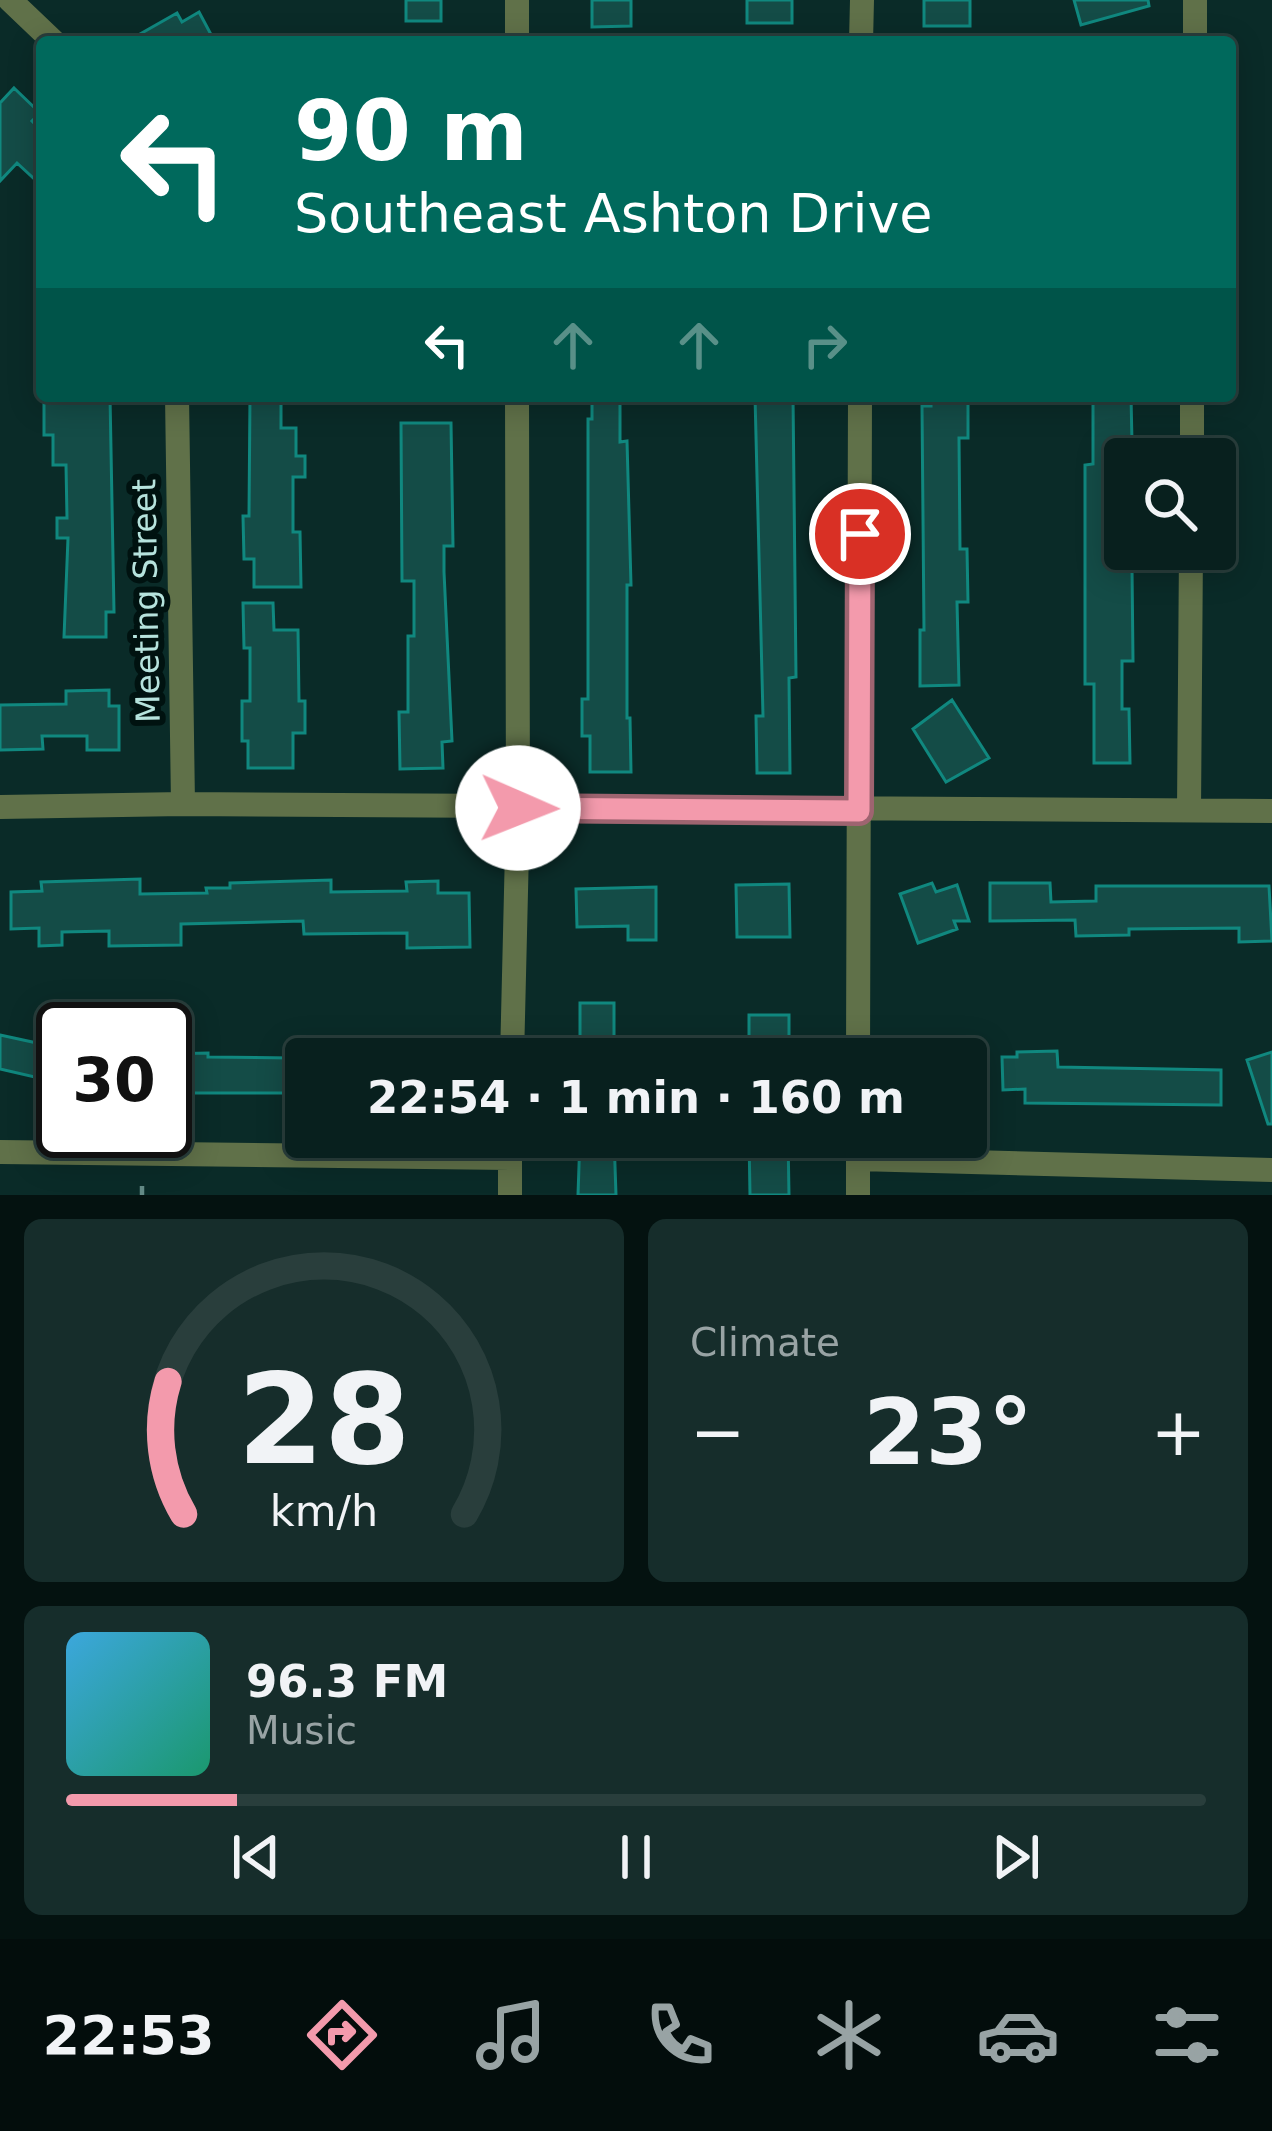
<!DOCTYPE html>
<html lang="en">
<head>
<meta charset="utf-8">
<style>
	body { margin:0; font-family:"DejaVu Sans",sans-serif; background:#162d2b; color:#f1f3f6; height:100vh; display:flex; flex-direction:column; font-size:45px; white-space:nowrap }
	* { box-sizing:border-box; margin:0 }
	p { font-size:39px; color:#98a3a4 }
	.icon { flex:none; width:66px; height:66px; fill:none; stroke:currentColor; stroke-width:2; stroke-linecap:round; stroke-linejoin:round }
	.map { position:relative; height:1195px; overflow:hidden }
	.drawer { display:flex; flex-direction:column; gap:24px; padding:24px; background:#041210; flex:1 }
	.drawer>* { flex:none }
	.banner { position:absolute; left:36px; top:36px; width:1200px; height:366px; border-radius:12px; box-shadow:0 6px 30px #0003,0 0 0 3px #293e3c; background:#00695c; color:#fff; overflow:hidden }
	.controls { position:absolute; left:1104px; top:438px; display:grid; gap:24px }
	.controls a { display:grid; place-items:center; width:132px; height:132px; border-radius:12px; background:#08201e; box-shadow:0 6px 30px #0003,0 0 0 3px #293e3c; font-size:60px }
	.speed { position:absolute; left:36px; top:1002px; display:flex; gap:24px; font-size:60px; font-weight:700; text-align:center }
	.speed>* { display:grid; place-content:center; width:156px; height:156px; border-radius:50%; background:#08201e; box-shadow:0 6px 30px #0003,0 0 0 3px #293e3c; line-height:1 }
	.speed .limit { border:6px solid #111; border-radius:18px; background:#fff; color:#111 }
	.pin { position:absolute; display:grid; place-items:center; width:102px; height:102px; color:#fff; margin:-51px; border:6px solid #fff; border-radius:50%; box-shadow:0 3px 12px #0007 }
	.me { position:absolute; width:132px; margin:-66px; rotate:91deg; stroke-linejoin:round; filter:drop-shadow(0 0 9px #0008) }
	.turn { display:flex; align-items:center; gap:42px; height:252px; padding:0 60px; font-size:54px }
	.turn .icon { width:156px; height:156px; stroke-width:2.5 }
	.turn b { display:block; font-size:84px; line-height:102px }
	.lanes { display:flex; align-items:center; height:114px; padding:0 60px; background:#0003; justify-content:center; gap:60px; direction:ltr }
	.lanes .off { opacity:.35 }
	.big { font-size:90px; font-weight:600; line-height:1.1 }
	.drawer .tile { flex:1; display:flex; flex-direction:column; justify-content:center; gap:18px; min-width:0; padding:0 42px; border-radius:18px; background:#162d2b }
	.drawer .dial { align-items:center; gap:0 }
	.dial svg { height:312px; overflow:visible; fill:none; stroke:#293e3c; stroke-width:7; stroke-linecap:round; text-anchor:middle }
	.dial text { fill:#f1f3f6; stroke:none }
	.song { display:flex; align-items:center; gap:36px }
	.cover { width:144px; height:144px; border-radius:18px; background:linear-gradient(135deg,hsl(200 70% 55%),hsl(160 70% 35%)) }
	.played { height:12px; border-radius:6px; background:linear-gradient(90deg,#f39aac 15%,#293e3c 15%) }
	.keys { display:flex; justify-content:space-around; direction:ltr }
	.heat { display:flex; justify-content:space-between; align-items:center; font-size:66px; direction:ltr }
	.drawer .tiles { flex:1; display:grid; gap:24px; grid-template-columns:1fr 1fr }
	.tile:last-child { grid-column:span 2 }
	.trip { position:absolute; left:285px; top:1038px; width:702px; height:120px; border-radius:12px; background:#08201e; box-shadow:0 6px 30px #0003,0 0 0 3px #293e3c; font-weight:600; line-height:120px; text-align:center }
	.dock { display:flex; height:192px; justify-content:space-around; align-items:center; background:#030d0c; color:#98a3a4 }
	.dock .icon { width:84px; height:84px }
	.dock .selected { color:#f39aac }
	.dock b { font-size:54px; color:#f1f3f6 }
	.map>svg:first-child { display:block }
	.building { fill:#144c47; stroke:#10887f; stroke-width:3 }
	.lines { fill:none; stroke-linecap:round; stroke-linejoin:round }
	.path { stroke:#638a86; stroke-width:4.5; stroke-dasharray:9 9; stroke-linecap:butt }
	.minor { stroke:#607149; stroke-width:24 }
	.route-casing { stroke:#9e6470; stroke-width:30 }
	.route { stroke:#f39aac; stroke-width:21 }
	.labels { text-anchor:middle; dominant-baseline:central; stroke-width:12; stroke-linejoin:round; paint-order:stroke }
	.street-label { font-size:33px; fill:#b6e3dd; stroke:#001210 }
</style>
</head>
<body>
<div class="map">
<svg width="1272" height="1195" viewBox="0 0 1272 1195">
	<rect width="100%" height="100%" fill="#0a2b28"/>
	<!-- building -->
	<path class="building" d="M406,0h35v21h-35z
		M592,0h39v26l-39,1z
		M747,0h45v23h-45z
		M924,0h46v26h-46z
		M1074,0h74l1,6 -68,19z
		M199,12l16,30h-89l51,-29 5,9z
		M14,88l26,25 -8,8 10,10v55l-25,-23 -17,18v-78z
		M44,396h66l4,216h-8v25h-42l4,-99h-11v-20h10l-1,-53h-13v-30h-9z
		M250,396h31v32h15v28h9v21h-12v55h7l1,55h-47v-28h-10l-1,-43h6z
		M592,396h28v46l7,-1 4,144h-4v133h3l1,54h-41v-36h-8v-37h6v-280h4z
		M755,396h38l3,281 -7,1 1,95h-33l-1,-57h7z
		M931,396h37v42h-9l1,111h7l1,53h-11l2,83 -39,1v-56h4l-2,-224h9z
		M1093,396h38l1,47h-7v81h-8l1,44h14l1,93h-11v48h7l1,54h-36v-79h-9v-219l8,-1z
		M401,423h50l2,123h-9v26l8,169 -10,1 1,26 -43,1 -1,-57h9v-76h6v-55h-12z
		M243,603h30l1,27h24l1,71h6v32h-12v35h-45v-27h-6v-40h8v-53h-6z
		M109,690v16h10v44h-32v-14h-45l1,13 -43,1v-45l66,-1v-13z
		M952,700l37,58 -43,24 -33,-53z
		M140,879v15l67,-1 -1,-5h24v-5l101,-3v12l76,-1 -1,-9 32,-1v12h31l1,54 -63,1v-15l-103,1 -1,-13 -122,3v21l-72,1v-15l-47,1v13l-23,1v-18l-28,1v-37l31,-1 -1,-9z
		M932,883l4,9 21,-7 12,36h-15l3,8 -39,14 -18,-49z
		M990,883h60l1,19 45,-1v-15h173l3,55 -33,1v-14l-110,1v6l-53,1 -1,-16 -85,1z
		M789,884l1,53h-53l-1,-52z
		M656,887v53h-28v-14l-51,1 -1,-38z
		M580,1003h34v51l-34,1z
		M749,1015h40v44h-40z
		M0,1035l46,10 -7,33 -39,-9z
		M1057,1051l1,16 163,3v35l-196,-2v-14l-22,1 -1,-33h15v-5z
		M1272,1052v72h-4l-21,-64z
		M208,1053v4l84,1v35h-127v-39z
		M580,1137h34l2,58h-38z
		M749,1137h39l1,58h-39z"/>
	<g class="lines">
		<!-- path -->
		<path class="path" d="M142,1195v-18"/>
		<!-- minor -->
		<path class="minor" d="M10,0l44,42
			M517,0v42
			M861,42l1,-42
			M1195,42v-42
			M177,396l6,408
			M1192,459v-63
			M0,807l183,-3 1089,7
			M1189,810l2,-261
			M512,1059l6,-251 -1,-412
			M858,1059l2,-663
			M0,1152l510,6
			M858,1159l414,11
			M510,1195v-58
			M858,1195v-58"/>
	</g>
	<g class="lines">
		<defs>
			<path id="route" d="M518,808l341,3 1,-277"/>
		</defs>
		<!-- route casing -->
		<use href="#route" class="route-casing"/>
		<!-- route -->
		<use href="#route" class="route"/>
	</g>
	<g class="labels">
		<!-- street labels -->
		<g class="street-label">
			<text transform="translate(146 601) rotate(-91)">Meeting Street</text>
		</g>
	</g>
</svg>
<div class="controls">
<a><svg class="icon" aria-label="search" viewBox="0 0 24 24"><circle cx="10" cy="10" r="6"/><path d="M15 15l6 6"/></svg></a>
</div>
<div class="speed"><div class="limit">30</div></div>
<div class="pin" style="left:860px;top:534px;background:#d93025"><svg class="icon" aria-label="arrive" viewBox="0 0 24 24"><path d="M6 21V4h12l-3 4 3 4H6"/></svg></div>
<svg class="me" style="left:518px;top:808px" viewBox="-20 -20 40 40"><circle r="19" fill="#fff"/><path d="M0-13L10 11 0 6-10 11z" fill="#f39aac"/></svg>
<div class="trip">22:54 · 1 min · 160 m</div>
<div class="banner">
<div class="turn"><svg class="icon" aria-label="left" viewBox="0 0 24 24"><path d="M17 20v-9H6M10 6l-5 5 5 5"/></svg><div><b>90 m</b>Southeast Ashton Drive</div></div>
<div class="lanes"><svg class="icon" aria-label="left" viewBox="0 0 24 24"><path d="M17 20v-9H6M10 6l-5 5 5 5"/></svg><svg class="icon off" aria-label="ahead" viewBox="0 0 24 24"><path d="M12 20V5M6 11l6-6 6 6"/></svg><svg class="icon off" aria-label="ahead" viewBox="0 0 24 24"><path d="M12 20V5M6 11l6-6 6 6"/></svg><svg class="icon off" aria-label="right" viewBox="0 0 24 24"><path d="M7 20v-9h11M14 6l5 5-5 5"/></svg></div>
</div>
</div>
<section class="drawer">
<div class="tiles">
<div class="tile dial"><svg viewBox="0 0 100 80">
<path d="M14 69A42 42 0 1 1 86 69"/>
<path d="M14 69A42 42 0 0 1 10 35" stroke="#f39aac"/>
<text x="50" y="56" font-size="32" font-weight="700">28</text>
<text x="50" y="72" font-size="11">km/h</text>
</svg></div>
<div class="tile"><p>Climate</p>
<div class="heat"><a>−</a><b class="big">23°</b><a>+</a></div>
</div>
<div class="tile">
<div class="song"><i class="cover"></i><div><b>96.3 FM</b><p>Music</p></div></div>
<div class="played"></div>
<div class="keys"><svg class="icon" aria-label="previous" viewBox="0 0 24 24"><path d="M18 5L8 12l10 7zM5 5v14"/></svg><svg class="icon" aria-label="pause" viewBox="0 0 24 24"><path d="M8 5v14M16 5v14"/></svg><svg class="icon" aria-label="next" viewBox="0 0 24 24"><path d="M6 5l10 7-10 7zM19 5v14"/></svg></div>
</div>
</div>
</section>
<nav class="dock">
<b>22:53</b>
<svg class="icon selected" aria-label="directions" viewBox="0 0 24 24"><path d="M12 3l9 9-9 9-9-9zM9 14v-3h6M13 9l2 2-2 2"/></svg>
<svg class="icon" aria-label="music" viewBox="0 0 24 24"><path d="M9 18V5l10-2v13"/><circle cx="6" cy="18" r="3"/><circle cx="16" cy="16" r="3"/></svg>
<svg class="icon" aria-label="phone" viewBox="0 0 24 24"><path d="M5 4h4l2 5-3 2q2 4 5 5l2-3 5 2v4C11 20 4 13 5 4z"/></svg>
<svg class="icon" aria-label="climate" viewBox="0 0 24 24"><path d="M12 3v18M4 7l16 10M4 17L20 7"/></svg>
<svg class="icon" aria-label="car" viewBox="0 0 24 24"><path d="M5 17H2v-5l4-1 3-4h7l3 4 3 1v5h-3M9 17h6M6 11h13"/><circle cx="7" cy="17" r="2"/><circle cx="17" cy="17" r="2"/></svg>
<svg class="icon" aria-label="filters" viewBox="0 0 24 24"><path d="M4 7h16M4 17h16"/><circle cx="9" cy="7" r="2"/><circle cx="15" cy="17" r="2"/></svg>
</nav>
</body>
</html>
